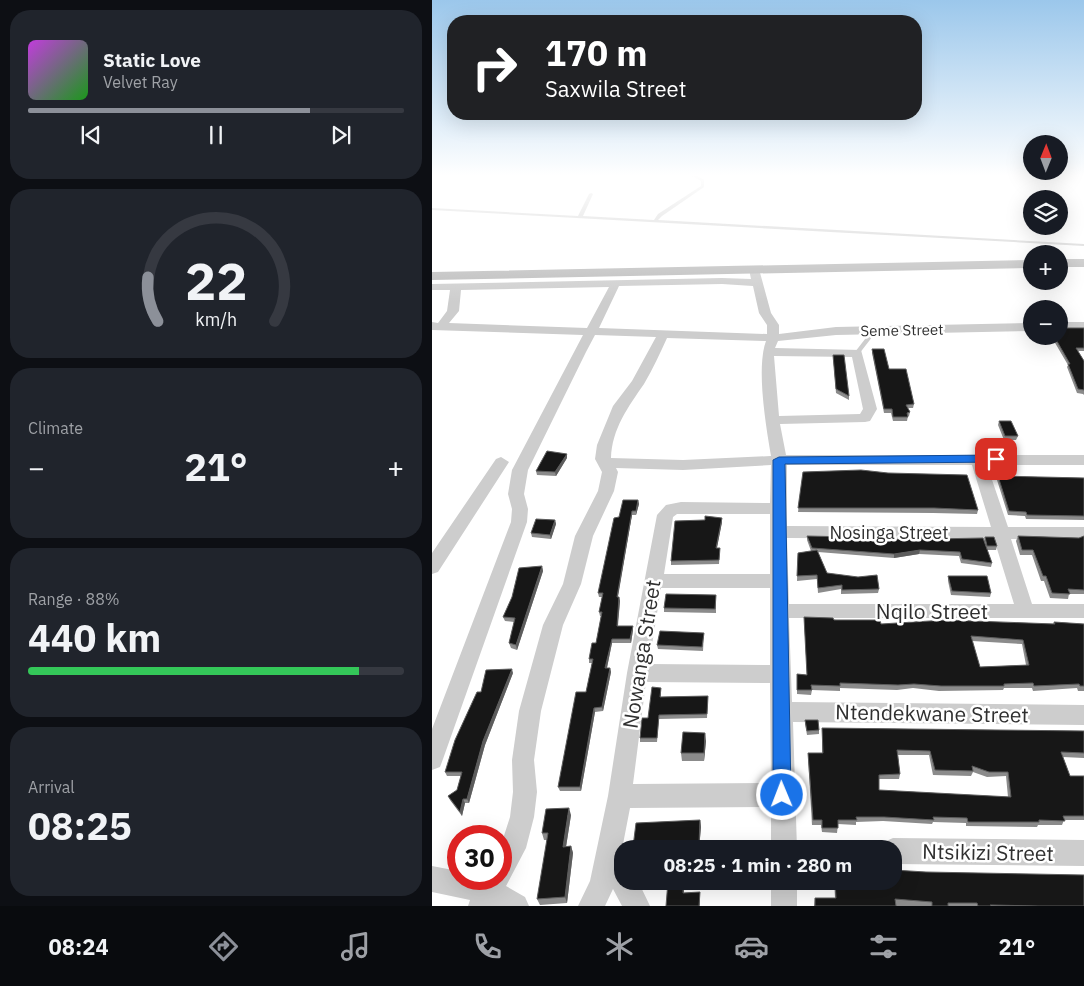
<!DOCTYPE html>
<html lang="en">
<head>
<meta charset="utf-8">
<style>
	body { margin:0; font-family:"IBM Plex Sans",sans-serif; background:#20242c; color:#f1f3f6; height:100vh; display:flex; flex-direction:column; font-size:19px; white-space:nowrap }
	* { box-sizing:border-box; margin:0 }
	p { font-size:16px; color:#9ea1a6 }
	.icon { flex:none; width:28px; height:28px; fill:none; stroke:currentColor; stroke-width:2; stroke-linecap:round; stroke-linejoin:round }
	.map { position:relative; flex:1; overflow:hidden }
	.drawer { display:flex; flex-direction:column; gap:10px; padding:10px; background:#0d0f14; width:432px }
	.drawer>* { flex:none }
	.guide { position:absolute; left:15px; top:15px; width:475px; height:105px; border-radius:20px; box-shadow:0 5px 20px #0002; background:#202124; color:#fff; overflow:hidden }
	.needle { width:32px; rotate:1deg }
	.fabs { position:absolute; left:591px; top:135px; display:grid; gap:10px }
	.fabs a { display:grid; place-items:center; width:45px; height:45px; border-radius:50%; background:#171b24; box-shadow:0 5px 20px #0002; font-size:25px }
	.speed { position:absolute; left:15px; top:825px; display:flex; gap:10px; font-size:25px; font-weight:700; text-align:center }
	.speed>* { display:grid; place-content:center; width:65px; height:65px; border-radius:50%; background:#171b24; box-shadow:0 5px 20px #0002; line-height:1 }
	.speed .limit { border:8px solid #d22; background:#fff; color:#111 }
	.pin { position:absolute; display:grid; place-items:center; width:42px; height:42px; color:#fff; margin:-21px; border-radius:10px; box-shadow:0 2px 8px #0006 }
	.me { position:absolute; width:55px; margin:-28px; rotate:359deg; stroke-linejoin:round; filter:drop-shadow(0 0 4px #0008) }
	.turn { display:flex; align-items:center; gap:18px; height:105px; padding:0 15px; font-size:22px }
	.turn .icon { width:65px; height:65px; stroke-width:2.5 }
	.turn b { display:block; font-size:35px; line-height:42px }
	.big { font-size:38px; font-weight:800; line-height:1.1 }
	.drawer .card { flex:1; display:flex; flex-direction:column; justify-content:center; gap:8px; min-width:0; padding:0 18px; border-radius:20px; background:#20242c }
	.drawer .dial { align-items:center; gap:0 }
	.dial svg { height:130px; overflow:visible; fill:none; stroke:#363941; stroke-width:7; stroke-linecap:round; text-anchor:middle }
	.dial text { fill:#f1f3f6; stroke:none }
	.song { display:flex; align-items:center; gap:15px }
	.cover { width:60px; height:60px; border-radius:8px; background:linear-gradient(135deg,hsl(290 70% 55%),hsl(120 70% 35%)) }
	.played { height:5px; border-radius:2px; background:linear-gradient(90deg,#8c9099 75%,#363941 75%) }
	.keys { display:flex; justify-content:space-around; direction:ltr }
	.heat { display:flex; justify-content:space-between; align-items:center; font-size:28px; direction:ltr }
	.charge { height:8px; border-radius:4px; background:linear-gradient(90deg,#34c759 88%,#363941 0) }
	.trip { position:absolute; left:182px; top:840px; width:288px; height:50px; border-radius:20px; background:#171b24; box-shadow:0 5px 20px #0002; font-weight:800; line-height:50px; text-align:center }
	.tab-bar { display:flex; height:80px; justify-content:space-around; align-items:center; background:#090b0e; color:#9ea1a6 }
	.tab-bar .icon { width:35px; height:35px }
	.tab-bar .selected { color:#8c9099 }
	.tab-bar b { font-size:22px; color:#f1f3f6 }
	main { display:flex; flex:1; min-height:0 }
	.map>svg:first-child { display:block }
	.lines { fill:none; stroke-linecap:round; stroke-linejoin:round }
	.lane { fill:#cdcdcd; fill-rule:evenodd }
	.street { fill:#cdcdcd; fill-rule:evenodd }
	.secondary { fill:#bababa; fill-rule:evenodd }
	.wall { fill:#8b8b8b; fill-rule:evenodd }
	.shaded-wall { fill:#5d5d5d }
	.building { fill:#171717; stroke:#5d5d5d; fill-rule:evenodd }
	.route { fill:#1a73e8; stroke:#114b97 }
	.labels { text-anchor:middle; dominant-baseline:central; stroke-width:5; stroke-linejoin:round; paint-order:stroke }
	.far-street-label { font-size:15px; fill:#303030; stroke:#fff }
	.street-label { font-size:18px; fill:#303030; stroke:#fff }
	.near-street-label { font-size:21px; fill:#303030; stroke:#fff }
</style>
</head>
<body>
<main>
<section class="drawer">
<div class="card">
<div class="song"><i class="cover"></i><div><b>Static Love</b><p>Velvet Ray</p></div></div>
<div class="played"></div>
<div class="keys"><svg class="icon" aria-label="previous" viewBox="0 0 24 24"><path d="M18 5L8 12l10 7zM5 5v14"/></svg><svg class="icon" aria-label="pause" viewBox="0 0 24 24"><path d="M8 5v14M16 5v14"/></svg><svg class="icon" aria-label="next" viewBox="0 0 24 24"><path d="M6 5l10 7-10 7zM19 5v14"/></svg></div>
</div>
<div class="card dial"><svg viewBox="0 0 100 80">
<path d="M14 69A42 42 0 1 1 86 69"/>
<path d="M14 69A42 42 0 0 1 8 42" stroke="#8c9099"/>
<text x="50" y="56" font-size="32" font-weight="700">22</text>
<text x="50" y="72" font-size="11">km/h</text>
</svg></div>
<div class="card"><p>Climate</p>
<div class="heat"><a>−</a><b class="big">21°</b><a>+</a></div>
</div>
<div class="card"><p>Range · 88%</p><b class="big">440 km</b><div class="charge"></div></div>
<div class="card"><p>Arrival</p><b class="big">08:25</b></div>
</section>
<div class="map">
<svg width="652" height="906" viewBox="0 0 652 906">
	<rect width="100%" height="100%" fill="#fff"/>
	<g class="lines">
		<!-- lane -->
		<path class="lane" d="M259,175h5l8,5v7l-42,29 -4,4 426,24v2l-652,-36v-2l146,8 11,-22 2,-1 2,1 -10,22 71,4 4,-6 43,-28v-5z
			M442,329l2,1v2l-17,22h-4v-2l17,-22z"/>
		<!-- street -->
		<path class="street" d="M322,266l5,3 12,44 8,12v9l57,-7 196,-4v8l-196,4 -58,6 -3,7 86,2 16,59 -7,12 -5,1 -85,2 6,31h298v10h-97l21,62h76v12h-73l21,65h52v14h-295l3,84 292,3v20l-291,-3 4,127h-26v-42l-141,1 -12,62 5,-2v13h15l12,25h-28l-9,-17 -8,17h-27l12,-25 18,-85 19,-123 30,-158 9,-10 15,-3 89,1 1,-38 -88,5 -67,-2 2,4 -4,19 -21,45 -12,48 -18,41 -22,86 -7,49 3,32 -3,25 -8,31 -20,38 19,11 4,9h-61l2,-6 -38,-8v-26l26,5v8h43v-34l9,-28 3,-25 -1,-32 7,-49 24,-86 20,-41 12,-48 23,-45 4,-19 -7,-13 2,-14 16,-39 19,-25 24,-44 -61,-2 -9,17 -58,118 -4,24 4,15 -1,13 -84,237 -3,8 -8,3v-41l79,-207 1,-13 -4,-15 4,-24 71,-135 -151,-5v-8l6,1 9,-12 3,-21h-18v-6l290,-6 29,1 -2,-10zM290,284l31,2 6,27 8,12v9l-168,-6 20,-42zM177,287l-22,41 -138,-5 10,-12 2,-21zM235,338l99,3c-10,27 0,85 5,115l-88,4 -72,-2c1,-29 17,-51 33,-74 9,-15 16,-31 23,-46zM342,356l78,1 11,52 -3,5 -81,2zM355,465h185l19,62 -204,-1zM245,514h93v60h-106l9,-57zM355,538l207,1 20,65h-225zM229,588h109v77l-121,-1zM214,682l124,1 1,100 -138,1z
			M628,322h24v8l-24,-1z
			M69,457l8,5 -71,110 -6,2v-21l64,-94z
			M461,838l191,2v26l-191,-2v-15h-12l3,-7z
			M339,881h26v25h-26z"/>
		<!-- secondary -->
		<path class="secondary" d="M628,259h24v8h-24z
			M600,260v8l-600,12v-8z"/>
	</g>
	<!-- wall -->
	<path class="wall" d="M652,328v23h-6l6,10v34l-1,-1 -6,-1 -10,-26 1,-2 -17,-29h9z
		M440,349l17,20 25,35 -1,4h-5l2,4 -1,4h-1l-1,5h-14l-2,-8h-7l-12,-60z
		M401,355l16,41v4l-13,-7z
		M567,421l19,15 -2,4h-12l-6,-15z
		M135,458l-11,18 -19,-1 -1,-4z
		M371,472l175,38 -1,4 -44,-1 -135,-1z
		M566,476l86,2v42l-58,-1 -1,-3 -17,-1 -11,-35z
		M206,500l1,4 -3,11h-4l-14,82h1l1,4 -2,25 15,4 -2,13h-19l-5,25h3l1,4 -8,39 -8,1 -14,79h-21l-2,-4 28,-95 6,-29h-3v-4l7,-16 5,-27h-1l-1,-4 3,-15h-3l-1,-4 21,-76z
		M123,520l1,4 -5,15 -19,-2 -1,-4z
		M290,522l-5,26h3l-1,16 -48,1v-4z
		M375,536l44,3 41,1h92l1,-3 12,9 -1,4h-9l5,13 -1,4 -30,-4 -2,-7 -40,-2 -25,4 -76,-6 9,21 52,16 -1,4 -37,1v-5l-23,4 -1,-14 -20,2 1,-28 13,-2 -4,-11z
		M586,536l61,2 5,-2v58h-15l-1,5 -18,-1 -6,-17h-3l-9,-26h-12l-4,-14z
		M110,566l1,5 -26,79 -6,-2 -2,-5 5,-21 -9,-1 -2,-4z
		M516,576l43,17 -1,4 -39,-2 -3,-14z
		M284,595v18l-52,-1v-4z
		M372,617l77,7h172l1,-2 30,2v67h-6l-1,-3 -44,3 -1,-3h-28l-1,2 -64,1 -26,-3 -16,2 -57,-2v3l-28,-1 -1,5 -14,-1v-20l10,1zM540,641l50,3 4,21 -46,2z
		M272,633l-1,18 -45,-2 -1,-4z
		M81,673l-28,72 -16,58h-4l-3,13 -12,-16 -2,-4 9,-6 4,-14h-14l-2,-4 36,-80z
		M229,688v9l47,-1 -1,22 -48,1 -2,23h-17v-4z
		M373,720l14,10v4l-12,1 -2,-11z
		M390,728l262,3v27l-21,-1 7,19h14v44h-20l-2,5h-24l-1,2 -71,-1v-3l-33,-1 -1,2 -49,-3 -27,1v3l-18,-1 -1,9 -15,-1 -1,-7h-9l-4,-67v-5h14zM466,755h31l4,20 38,1 2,-4 14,5 19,-1 2,21 -129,-7v-11h20l1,-5z
		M274,741l-2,20h-22l-1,-8z
		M139,815l-5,32 5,-1 2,7 -6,50 -27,2 -3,-6 10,-59h-3l-2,-7z
		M268,820l1,7 -2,22h-66v-2z
		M230,881h22v12l16,-1v14l-32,-22h-6z
		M402,881h59l191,25h-270l1,-8h20z"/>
	<!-- shaded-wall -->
	<path class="shaded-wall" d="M135,454v4l-11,18 -1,-4z
		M206,500l1,4 -3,11v-4z
		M200,511v4l-15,86v-4z
		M290,518v4l-6,30v-4z
		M123,520l1,4 -5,15 -1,-4z
		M488,550l-1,4 -25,4v-4z
		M110,566l1,5 -26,79 -1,-5z
		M187,597l1,4 -3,30v-5z
		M201,626v4l-2,13 -1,-4z
		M180,639v4l-6,29 -1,-4z
		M178,668l1,4 -8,39 -1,-4z
		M80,669l1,4 -28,72 -16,58 -2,-4 16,-58z
		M162,708l1,4 -14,79 -1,-4z
		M273,733l1,8 -2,20v-8z
		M31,799l2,4 -3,13 -2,-4z
		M137,808l2,7 -6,38 -2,-6z
		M268,820l1,7 -2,22v-5z
		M139,846l2,7 -6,50 -2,-6z
		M251,881h1v18l-1,-6z"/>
	<!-- building -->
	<path class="building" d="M628,328h24v20h-8l8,13v29l-6,-1 -10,-25h2l-16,-28h6z
		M440,349h12l5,20h17l8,35 -8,1 4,7 -3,1 1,4h-15l-1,-8h-8z
		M401,355h11l5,41 -13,-7z
		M567,421h12l7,15h-13z
		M115,451l20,3 -12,18 -19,-1z
		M429,470l27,3 79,2 11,35 -44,-2h-136l5,-36z
		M566,476l86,2v38l-57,-1 -1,-3 -17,-1z
		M191,500h15l-2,11h-4l-15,86h2l-2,29h16l-3,13h-18l-7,29h5l-8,39 -8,1 -14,79h-22l18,-95h10l7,-33h-4l3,-16h4l6,-31h-3l4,-19h-5l16,-75 5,-1z
		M273,516l17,2 -6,30h4l-1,12 -48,1 4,-40 30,-1z
		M104,519l19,1 -5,15 -19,-2z
		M375,536l44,1v2l40,-3 1,4 27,-4h14v3l50,-1 9,25 -30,-4 -2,-7 -40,-2 -26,4 -82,-6z
		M586,536l61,2 5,-2v54l-16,-1 2,5 -18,-1 -6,-17h-3l-10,-26h-11z
		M553,537h9l3,9h-10z
		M385,550l10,23 31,4 19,-2 2,14 -37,1v-5l-24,3 -1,-13 -20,1 1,-23z
		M110,566l-26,79 -7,-2 6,-25 -12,-1 9,-20 7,-29z
		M516,576h39l4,17 -39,-2z
		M234,594l50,1 -1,14 -51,-1z
		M372,617l29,1 1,2h46l1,4 65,-4 109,4 -1,-2 30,2v62h-4l-1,-2 -45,2 -1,-3 -29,1v2h-63l-27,-2 -16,1 -58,-2v3l-29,-1 1,5h-15v-16l10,1zM539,636l52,4 6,25 -49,2z
		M228,631l44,2 -2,14 -45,-2z
		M80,669l-29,72 -16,58h-4l-3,13 -12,-16 9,-6 5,-18h-17l10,-32 22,-48h4l5,-22z
		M220,687l9,1 -1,9 48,-1 -1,18 -48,1 -2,23h-17l2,-20h6z
		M373,720h13l1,10 -12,1z
		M390,728l262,3v22l-23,-1 9,24h14v40h-21l2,5 -26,-1v2h-71l-1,-4 -34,-1 1,3 -50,-3h-28l1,3h-19v8h-16v-8h-9l-5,-67h15zM465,750l33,1 5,19 38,1 -1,-5 17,6h19l3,25 -132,-7v-15l21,-1z
		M251,732l22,1 -1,20h-23z
		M137,808l-6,39 8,-1 -6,51 -28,2 11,-66h-6l4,-24z
		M268,820l-1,24 -24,-1v6h-11v-2h-31l3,-24z
		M461,870l33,2 158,3v31h-45l-49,-1 1,1h-13l-1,-3h-29v3h-16v-4l-37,-3 1,7h-81v-8h21l-1,-17h58z
		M236,881h15v12l17,-1 -1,14h-33z"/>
	<!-- sky -->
	<linearGradient id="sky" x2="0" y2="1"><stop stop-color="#9bc7eb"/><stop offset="0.58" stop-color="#fff"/><stop offset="1" stop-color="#fff" stop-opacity="0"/></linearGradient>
	<rect width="652" height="302" fill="url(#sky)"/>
	<!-- route -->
	<path class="route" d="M564,455l4,1v6l-215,2 6,331 -3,6 -6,3 -7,-3 -2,-6v-335l6,-3z"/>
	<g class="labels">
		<!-- far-street labels -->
		<g class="far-street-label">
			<text transform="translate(470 330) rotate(-1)">Seme Street</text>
		</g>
		<!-- street labels -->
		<g class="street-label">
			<text x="457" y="532">Nosinga Street</text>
		</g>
		<!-- near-street labels -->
		<g class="near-street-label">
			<text x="500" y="611">Nqilo Street</text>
			<text transform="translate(209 654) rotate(-81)">Nowanga Street</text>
			<text transform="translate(500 713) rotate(1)">Ntendekwane Street</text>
			<text transform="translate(556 852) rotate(1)">Ntsikizi Street</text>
		</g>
	</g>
</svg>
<div class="fabs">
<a><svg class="needle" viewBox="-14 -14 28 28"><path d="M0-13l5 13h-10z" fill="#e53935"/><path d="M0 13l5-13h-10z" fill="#9ea1a6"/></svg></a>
<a><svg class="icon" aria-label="layers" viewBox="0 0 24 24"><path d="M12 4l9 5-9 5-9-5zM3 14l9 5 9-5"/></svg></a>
<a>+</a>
<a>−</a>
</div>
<div class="speed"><div class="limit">30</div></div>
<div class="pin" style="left:564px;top:459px;background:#d93025"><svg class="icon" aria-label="arrive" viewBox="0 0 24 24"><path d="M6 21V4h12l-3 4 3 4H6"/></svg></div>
<svg class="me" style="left:350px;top:795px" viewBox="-20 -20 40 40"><circle r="17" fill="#1a73e8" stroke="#fff" stroke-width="3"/><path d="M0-11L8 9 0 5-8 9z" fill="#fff"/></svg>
<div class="trip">08:25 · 1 min · 280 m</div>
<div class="guide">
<div class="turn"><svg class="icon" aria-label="right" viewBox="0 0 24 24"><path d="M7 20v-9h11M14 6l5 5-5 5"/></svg><div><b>170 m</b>Saxwila Street</div></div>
</div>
</div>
</main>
<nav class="tab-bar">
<b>08:24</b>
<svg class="icon selected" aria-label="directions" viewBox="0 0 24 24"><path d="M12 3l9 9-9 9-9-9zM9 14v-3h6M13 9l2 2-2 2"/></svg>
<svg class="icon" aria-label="music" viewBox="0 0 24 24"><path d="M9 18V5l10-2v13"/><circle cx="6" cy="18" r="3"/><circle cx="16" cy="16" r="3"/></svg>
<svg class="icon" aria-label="phone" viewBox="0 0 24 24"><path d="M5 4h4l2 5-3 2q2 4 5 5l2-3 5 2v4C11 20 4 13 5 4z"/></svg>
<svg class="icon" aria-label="climate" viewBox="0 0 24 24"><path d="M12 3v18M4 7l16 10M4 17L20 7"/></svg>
<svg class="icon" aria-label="car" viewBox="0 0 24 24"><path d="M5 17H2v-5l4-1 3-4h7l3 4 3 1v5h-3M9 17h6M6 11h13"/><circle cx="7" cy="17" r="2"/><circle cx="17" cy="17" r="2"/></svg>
<svg class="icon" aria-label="filters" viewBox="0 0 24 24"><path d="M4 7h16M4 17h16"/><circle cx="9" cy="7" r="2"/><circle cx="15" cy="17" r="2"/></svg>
<b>21°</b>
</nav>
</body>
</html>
